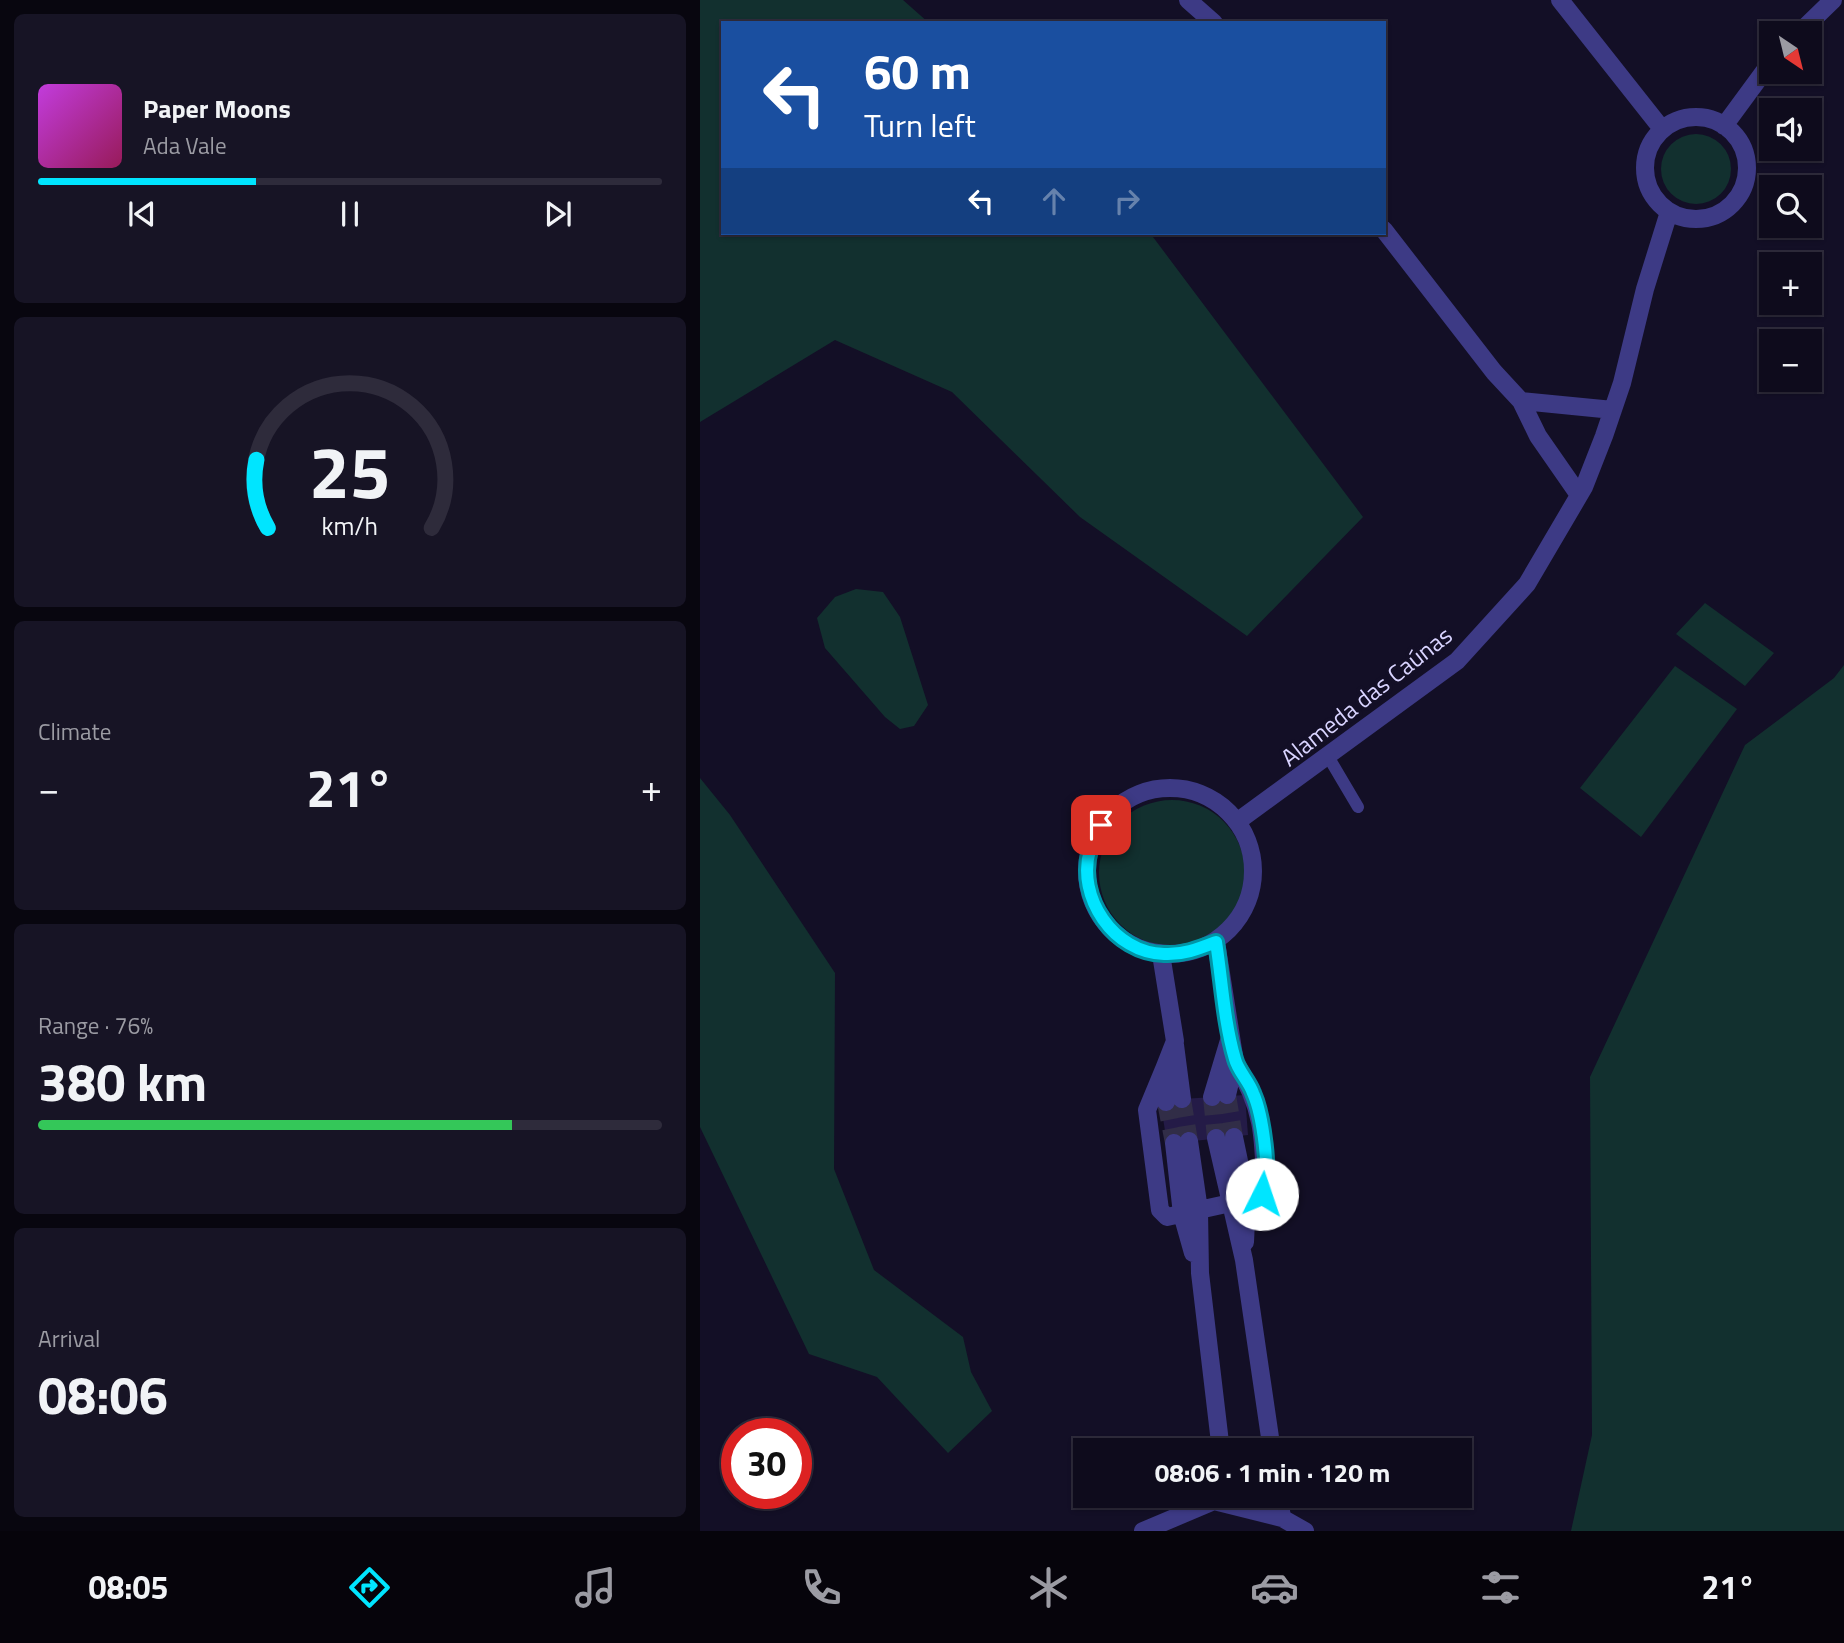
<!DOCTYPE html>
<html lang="en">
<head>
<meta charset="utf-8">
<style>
	body { margin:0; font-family:"Titillium Web",sans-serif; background:#171425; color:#f1f3f6; height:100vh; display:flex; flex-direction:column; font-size:26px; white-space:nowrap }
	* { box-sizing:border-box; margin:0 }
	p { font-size:23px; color:#9b9ba3 }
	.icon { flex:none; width:38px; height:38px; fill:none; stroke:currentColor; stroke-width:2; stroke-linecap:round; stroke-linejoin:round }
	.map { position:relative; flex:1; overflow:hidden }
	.side { display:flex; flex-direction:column; gap:14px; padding:14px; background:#08060f; width:700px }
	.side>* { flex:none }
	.top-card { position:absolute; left:21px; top:21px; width:665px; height:214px; border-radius:0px; box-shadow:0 2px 5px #0004,0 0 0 2px #2e2b3b; background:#1a4fa0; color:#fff; overflow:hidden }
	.needle { width:46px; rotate:145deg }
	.controls { position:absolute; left:1059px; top:21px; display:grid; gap:14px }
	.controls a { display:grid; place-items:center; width:63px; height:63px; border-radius:0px; background:#0e0b1c; box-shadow:0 2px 5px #0004,0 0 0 2px #2e2b3b; font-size:35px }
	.speed { position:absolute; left:21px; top:1418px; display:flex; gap:14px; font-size:35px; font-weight:700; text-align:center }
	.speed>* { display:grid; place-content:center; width:91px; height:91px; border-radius:50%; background:#0e0b1c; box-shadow:0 2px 5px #0004,0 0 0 2px #2e2b3b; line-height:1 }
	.speed .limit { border:10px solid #d22; background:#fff; color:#111 }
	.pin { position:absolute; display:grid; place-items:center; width:60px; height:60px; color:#fff; margin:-30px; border-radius:14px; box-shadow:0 4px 10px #0006 }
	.me { position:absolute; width:77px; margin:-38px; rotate:4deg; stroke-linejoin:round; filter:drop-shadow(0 0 5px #0008) }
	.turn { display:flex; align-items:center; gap:24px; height:147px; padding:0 28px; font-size:32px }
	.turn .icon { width:91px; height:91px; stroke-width:2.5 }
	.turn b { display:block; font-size:49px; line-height:60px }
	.lanes { display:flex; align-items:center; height:66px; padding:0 28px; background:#0003; justify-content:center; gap:35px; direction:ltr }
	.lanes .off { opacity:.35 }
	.big { font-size:52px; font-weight:700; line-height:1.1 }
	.side .widget { flex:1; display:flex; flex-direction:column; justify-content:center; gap:10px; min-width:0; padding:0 24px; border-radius:10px; background:#171425 }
	.side .dial { align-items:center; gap:0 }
	.dial svg { height:182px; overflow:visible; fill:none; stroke:#2e2b3b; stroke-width:7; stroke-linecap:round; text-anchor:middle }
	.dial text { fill:#f1f3f6; stroke:none }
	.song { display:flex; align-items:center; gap:21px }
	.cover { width:84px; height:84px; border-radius:10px; background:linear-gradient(135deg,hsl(290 70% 55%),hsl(330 70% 35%)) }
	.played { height:7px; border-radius:4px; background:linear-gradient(90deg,#00e5ff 35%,#2e2b3b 35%) }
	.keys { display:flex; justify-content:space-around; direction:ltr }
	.heat { display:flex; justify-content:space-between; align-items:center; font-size:38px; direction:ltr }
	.charge { height:10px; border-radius:5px; background:linear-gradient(90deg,#34c759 76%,#2e2b3b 0) }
	.trip { position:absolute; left:373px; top:1438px; width:399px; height:70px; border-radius:0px; background:#0e0b1c; box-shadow:0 2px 5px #0004,0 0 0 2px #2e2b3b; font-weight:700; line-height:70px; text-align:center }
	.tab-bar { display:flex; height:112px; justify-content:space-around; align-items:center; background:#06040b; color:#9b9ba3 }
	.tab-bar .icon { width:49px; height:49px }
	.tab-bar .on { color:#00e5ff }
	.tab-bar b { font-size:32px; color:#f1f3f6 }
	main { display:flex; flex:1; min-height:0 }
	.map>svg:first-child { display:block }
	.green { fill:#12302f }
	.building { fill:#241b47 }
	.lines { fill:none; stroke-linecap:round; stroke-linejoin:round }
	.minor-tunnel { stroke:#312d47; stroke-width:18; stroke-dasharray:18 9; stroke-linecap:butt }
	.service { stroke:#3d3a85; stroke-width:12 }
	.minor { stroke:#3d3a85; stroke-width:18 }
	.route-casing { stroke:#0095a6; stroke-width:18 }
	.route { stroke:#00e5ff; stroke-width:12 }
	.labels { text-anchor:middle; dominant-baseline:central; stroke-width:7; stroke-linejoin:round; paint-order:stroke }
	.street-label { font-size:24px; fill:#d9d4ff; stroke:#130f26 }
</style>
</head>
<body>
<main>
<section class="side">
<div class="widget">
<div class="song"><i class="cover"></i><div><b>Paper Moons</b><p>Ada Vale</p></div></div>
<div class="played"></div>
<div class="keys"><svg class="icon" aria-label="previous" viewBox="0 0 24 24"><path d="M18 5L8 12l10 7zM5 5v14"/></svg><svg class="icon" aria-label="pause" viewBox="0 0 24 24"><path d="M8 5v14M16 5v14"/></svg><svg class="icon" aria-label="next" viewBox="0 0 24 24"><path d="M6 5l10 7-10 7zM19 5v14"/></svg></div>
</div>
<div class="widget dial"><svg viewBox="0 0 100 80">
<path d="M14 69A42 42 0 1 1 86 69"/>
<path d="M14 69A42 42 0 0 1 9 39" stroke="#00e5ff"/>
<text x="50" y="56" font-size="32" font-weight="700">25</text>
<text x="50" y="72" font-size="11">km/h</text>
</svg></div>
<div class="widget"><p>Climate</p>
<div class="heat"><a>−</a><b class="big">21°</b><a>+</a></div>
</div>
<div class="widget"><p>Range · 76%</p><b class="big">380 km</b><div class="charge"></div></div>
<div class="widget"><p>Arrival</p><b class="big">08:06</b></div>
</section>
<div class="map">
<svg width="1144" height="1531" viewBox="0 0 1144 1531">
	<rect width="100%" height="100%" fill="#130f26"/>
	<!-- green -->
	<path class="green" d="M0,0h203l26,23h-206v210h427l213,284 -116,119 -167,-119 -128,-125 -117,-52 -135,82z
		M961 169a35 35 0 1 1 70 0a35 35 0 1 1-70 0Z
		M156,589l27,3 17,25 28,88 -14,21 -14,3 -15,-12 -60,-69 -8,-30 18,-21z
		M1005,603l69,50 -29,33 -69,-52z
		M1144,665v866h-273l21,-96 -2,-358 155,-332 89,-67z
		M975,666l62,43 -96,128 -61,-49z
		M0,778l30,37 105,158 -1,196 40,101 89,67 8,35 21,39 -44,42 -71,-76 -68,-23 -109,-227z
		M399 873a73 73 0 1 1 146 0a73 73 0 1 1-146 0Z"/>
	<!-- building -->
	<path class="building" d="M545,1095l3,40 -81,9 -6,-39 21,-6z"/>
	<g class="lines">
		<!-- minor-tunnel -->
		<path class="minor-tunnel" d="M527,1095l7,42
			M512,1097l4,41
			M482,1099l7,42
			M466,1102l8,41"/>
		<!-- service -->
		<path class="service" d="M629,758l29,49"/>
		<!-- minor -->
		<path class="minor" d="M488,0l26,23
			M860,0l102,129
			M1099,33l34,-33
			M945 168a51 51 0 1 1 102 0a51 51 0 1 1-102 0Z
			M1024,126l47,-64
			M684,230l110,142 27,29 17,35 41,59
			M821,401l92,9
			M387 871a83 83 0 1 1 166 0a83 83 0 1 1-166 0Z
			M538,821l219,-160 70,-77 57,-97 20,-51 18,-53 23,-94 24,-77
			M516,942l19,120 -8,33
			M461,954l14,87 -11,28 2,33
			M475,1045l7,54
			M464,1069l-17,41 13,100 7,7 91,-20 7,-9c-1,-52 -2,-81 -30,-126
			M512,1097l18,-60
			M534,1137l13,62 -2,43
			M516,1138l28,122 28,191
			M489,1141l10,69 1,63 21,178
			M474,1143l8,71 11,39
			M579,1496l3,22
			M443,1531l71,-30 68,17 23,13"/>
	</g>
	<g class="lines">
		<defs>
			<path id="route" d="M401,825c-4,8 -9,17 -11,25 -14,47 24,103 74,104 19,1 34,-5 52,-12 6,38 8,80 19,117 3,12 14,22 18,34 9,20 19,82 9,101"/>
		</defs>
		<!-- route casing -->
		<use href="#route" class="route-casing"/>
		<!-- route -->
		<use href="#route" class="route"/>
	</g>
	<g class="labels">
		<!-- street labels -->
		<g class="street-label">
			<text transform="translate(666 696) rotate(-38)">Alameda das Caúnas</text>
		</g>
	</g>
</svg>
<div class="controls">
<a><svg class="needle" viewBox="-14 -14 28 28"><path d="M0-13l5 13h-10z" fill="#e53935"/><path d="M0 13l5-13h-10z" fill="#9b9ba3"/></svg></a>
<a><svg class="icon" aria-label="sound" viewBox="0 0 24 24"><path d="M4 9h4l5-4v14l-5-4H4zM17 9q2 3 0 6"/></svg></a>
<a><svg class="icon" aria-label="search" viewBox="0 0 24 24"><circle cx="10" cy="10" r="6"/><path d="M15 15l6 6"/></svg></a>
<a>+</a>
<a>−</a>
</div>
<div class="speed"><div class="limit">30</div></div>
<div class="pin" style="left:401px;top:825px;background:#d93025"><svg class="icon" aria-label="arrive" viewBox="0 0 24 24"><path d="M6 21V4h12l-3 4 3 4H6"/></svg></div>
<svg class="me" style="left:562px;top:1194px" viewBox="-20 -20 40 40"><circle r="19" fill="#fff"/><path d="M0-13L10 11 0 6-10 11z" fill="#00e5ff"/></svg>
<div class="trip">08:06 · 1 min · 120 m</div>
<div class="top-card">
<div class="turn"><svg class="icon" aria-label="left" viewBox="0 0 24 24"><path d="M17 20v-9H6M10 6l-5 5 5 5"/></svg><div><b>60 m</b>Turn left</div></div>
<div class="lanes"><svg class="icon" aria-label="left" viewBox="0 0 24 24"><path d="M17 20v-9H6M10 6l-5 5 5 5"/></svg><svg class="icon off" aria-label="ahead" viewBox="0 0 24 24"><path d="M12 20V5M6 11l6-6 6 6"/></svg><svg class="icon off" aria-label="right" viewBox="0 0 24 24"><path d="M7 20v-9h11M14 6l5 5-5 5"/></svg></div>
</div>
</div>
</main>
<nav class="tab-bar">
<b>08:05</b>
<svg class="icon on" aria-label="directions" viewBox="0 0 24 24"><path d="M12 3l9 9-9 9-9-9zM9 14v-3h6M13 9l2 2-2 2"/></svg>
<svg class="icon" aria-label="music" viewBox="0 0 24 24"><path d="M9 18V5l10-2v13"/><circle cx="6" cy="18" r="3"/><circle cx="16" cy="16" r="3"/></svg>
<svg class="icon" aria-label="phone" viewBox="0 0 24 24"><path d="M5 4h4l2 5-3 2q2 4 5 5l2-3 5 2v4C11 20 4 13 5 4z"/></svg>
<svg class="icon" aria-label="climate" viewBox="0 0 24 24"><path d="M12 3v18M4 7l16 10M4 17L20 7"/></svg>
<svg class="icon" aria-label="car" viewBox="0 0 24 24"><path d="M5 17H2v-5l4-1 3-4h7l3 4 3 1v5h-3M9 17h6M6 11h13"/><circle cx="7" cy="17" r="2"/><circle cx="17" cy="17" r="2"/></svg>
<svg class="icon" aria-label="filters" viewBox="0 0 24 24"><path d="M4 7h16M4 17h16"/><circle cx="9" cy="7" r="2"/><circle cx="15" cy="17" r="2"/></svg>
<b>21°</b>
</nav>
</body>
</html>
